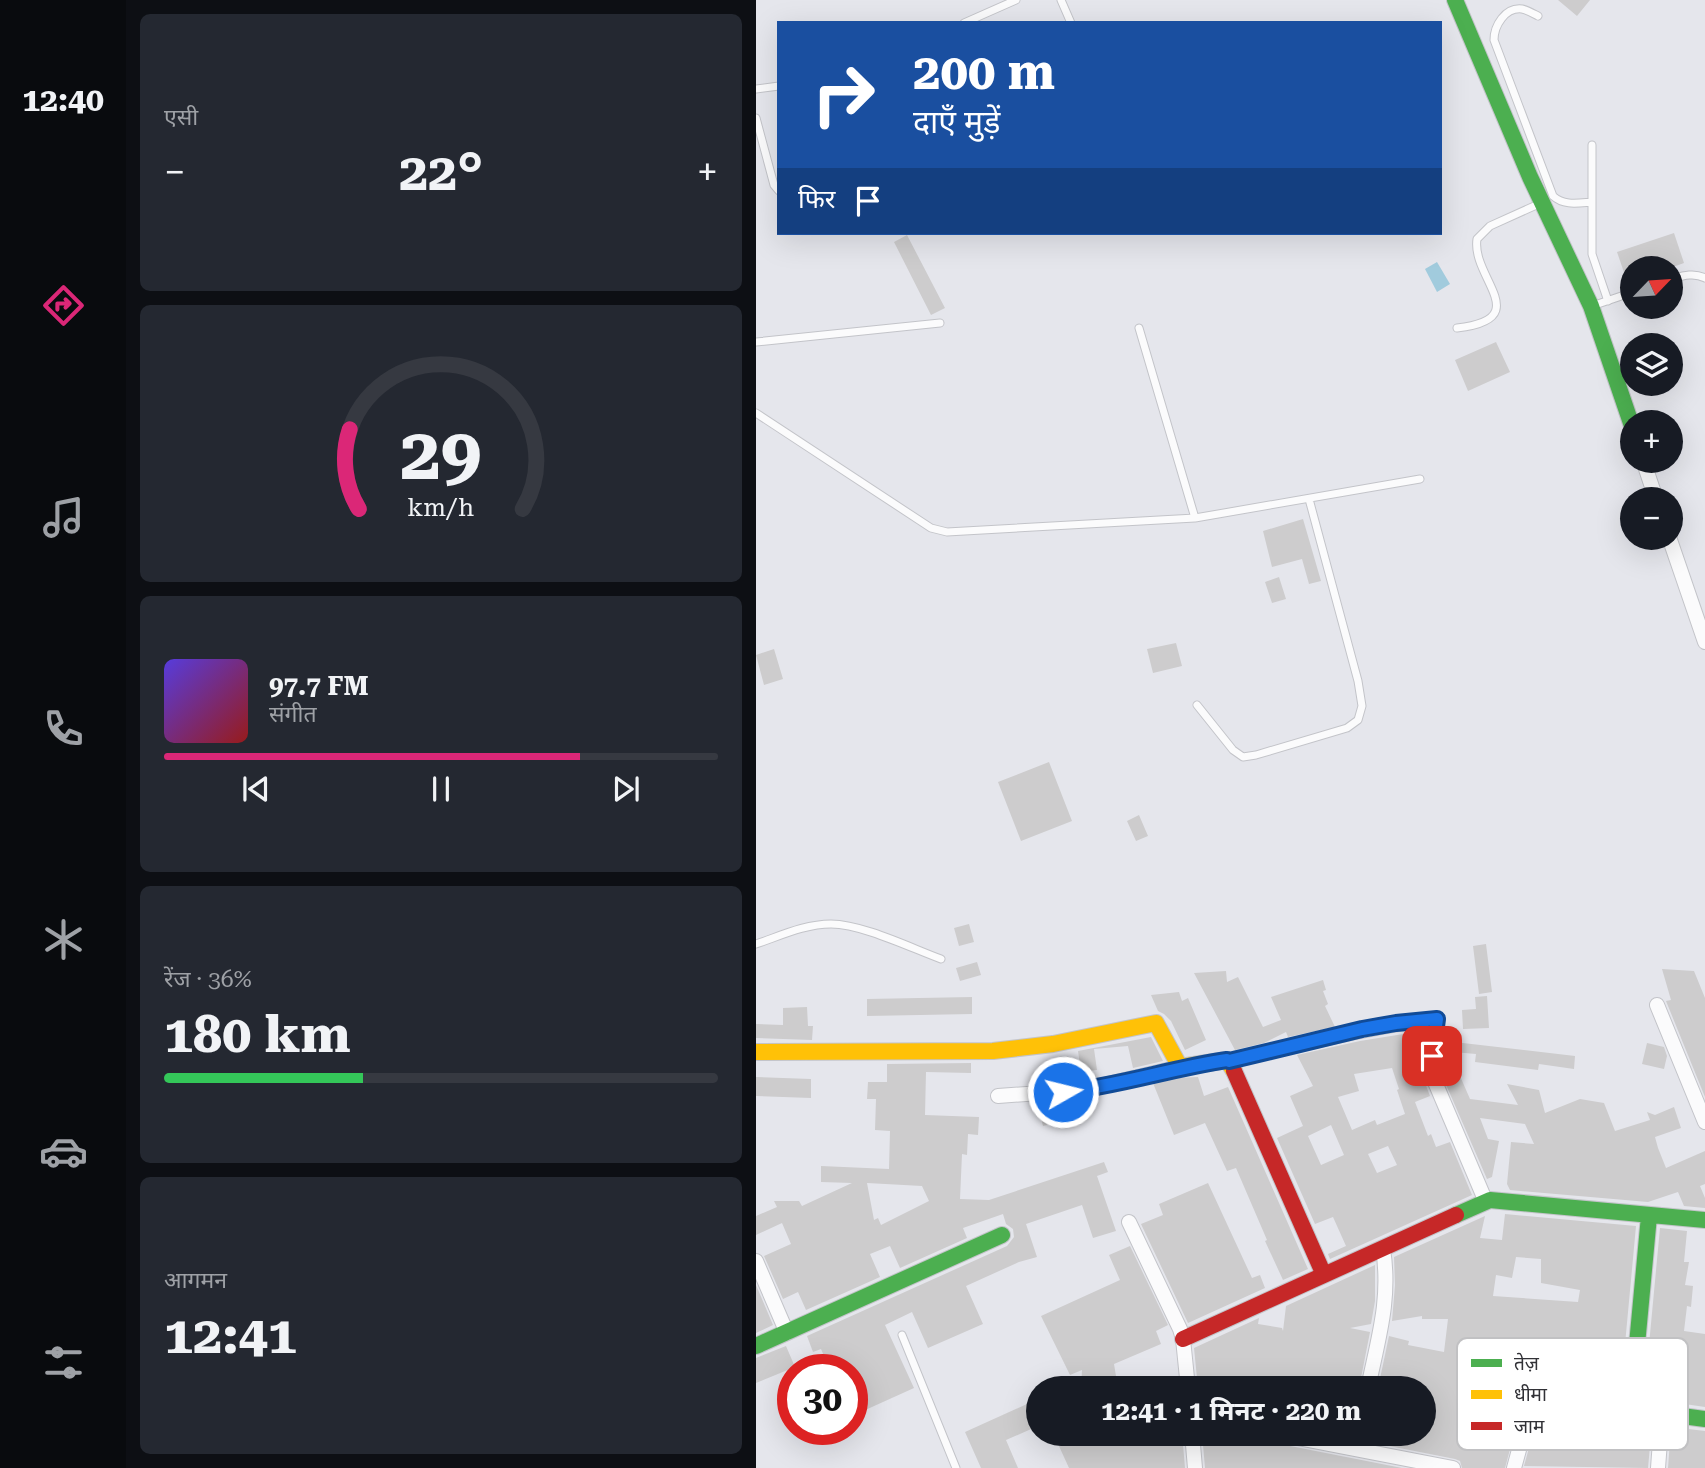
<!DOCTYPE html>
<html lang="hi">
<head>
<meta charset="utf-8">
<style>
	body { margin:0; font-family:"Roboto Serif","Noto Sans Devanagari",serif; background:#242831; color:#f1f3f6; height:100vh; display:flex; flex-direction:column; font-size:26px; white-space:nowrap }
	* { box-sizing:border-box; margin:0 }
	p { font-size:23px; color:#9ea1a6 }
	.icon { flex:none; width:38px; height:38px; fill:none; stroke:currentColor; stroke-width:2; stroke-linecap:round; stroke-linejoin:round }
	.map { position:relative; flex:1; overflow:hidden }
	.drawer { display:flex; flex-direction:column; gap:14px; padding:14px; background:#0d0f14; width:630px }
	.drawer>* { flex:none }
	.top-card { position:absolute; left:21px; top:21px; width:665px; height:214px; border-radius:0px; box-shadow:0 7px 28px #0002; background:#1a4fa0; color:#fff; overflow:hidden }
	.needle { width:46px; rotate:65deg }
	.controls { position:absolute; left:864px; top:256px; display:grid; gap:14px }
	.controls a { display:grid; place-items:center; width:63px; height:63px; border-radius:50%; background:#171b24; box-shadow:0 7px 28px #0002; font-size:35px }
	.speed { position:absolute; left:21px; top:1354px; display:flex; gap:14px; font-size:35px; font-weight:700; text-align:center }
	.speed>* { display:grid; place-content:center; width:91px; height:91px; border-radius:50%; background:#171b24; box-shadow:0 7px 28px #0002; line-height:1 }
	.speed .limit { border:10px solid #d22; background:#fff; color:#111 }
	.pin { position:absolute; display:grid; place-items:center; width:60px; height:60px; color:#fff; margin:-30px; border-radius:14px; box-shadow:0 4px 10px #0006 }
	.me { position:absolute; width:77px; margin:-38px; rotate:82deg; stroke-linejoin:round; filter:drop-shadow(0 0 5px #0008) }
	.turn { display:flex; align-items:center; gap:24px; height:147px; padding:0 21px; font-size:32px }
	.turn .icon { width:91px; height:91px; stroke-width:2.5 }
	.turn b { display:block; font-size:49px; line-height:60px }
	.then { display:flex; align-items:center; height:66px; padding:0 21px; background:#0003; gap:14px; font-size:26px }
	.big { font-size:52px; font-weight:700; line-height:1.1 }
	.drawer .card { flex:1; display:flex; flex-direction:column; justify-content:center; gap:10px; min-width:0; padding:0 24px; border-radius:10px; background:#242831 }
	.drawer .dial { align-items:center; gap:0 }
	.dial svg { height:182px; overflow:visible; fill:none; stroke:#363941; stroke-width:7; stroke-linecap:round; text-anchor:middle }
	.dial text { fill:#f1f3f6; stroke:none }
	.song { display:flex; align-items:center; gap:21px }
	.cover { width:84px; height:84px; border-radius:10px; background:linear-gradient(135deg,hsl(250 70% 55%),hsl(0 70% 35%)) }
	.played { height:7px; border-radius:4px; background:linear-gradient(90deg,#db2777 75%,#363941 75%) }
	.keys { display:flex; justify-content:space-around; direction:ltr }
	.heat { display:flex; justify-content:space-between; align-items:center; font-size:38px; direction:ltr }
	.charge { height:10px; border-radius:5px; background:linear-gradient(90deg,#34c759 36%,#363941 0) }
	.trip { position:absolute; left:270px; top:1376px; width:410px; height:70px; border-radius:35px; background:#171b24; box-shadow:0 7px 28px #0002; font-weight:700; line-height:70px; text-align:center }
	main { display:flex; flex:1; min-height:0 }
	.dock { display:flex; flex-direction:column; width:126px; justify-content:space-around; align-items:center; background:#090b0e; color:#9ea1a6 }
	.dock .icon { width:49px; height:49px }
	.dock .selected { color:#db2777 }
	.dock b { font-size:32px; color:#f1f3f6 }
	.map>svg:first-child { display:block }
	.water { fill:#a1cbdd }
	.building { fill:#cdcccd; fill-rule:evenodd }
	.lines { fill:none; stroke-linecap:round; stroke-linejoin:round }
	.lane-casing { stroke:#c3c4c9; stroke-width:9 }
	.street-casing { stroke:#c3c4c9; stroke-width:16 }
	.fast-casing { stroke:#c3c4c9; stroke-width:18 }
	.slow-casing { stroke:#c3c4c9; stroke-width:18 }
	.jam-casing { stroke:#c3c4c9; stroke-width:18 }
	.lane { stroke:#fbfbfc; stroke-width:7 }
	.street { stroke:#fbfbfc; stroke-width:14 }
	.fast { stroke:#4caf50; stroke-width:16 }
	.slow { stroke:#ffc107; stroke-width:16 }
	.jam { stroke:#c62828; stroke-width:16 }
	.route-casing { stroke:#114b97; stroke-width:18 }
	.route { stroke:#1a73e8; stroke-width:12 }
	.key { fill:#fff; stroke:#c1c1c3; stroke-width:2 }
	.key-label { font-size:19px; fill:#313136 }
</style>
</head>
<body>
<main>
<nav class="dock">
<b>12:40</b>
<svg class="icon selected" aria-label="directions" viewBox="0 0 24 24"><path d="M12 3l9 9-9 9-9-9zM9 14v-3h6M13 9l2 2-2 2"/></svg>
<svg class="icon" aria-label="music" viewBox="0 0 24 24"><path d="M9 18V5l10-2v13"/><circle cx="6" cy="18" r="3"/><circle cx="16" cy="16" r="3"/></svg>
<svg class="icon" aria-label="phone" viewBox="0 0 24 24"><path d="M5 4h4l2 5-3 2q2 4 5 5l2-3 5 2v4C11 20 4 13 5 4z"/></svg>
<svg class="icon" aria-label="climate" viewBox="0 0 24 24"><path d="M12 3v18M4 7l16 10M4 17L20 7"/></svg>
<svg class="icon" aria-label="car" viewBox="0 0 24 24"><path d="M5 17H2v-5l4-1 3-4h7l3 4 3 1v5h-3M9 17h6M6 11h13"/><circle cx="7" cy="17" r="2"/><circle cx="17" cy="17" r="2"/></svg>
<svg class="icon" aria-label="filters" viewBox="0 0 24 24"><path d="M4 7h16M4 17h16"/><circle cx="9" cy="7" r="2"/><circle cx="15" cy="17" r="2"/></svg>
</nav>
<section class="drawer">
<div class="card"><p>एसी</p>
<div class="heat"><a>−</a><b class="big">22°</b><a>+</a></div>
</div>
<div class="card dial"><svg viewBox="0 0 100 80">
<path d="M14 69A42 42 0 1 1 86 69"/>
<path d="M14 69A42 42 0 0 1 10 34" stroke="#db2777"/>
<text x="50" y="56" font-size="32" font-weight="700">29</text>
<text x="50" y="72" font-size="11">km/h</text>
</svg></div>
<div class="card">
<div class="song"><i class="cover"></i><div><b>97.7 FM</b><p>संगीत</p></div></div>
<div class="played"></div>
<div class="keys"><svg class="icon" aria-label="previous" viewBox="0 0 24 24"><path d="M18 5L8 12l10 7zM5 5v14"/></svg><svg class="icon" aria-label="pause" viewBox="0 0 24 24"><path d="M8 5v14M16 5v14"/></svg><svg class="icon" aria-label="next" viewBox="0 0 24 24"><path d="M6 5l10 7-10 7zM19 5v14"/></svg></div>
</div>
<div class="card"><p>रेंज · 36%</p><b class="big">180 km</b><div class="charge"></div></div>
<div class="card"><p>आगमन</p><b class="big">12:41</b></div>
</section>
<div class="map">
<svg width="949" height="1468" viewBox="0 0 949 1468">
	<rect width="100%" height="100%" fill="#e5e6ec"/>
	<!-- water -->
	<path class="water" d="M681,262l13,22 -13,8 -12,-23z"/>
	<!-- building -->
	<path class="building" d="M802,0h32l-13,16z
		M918,233l10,30 -14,5h-37v18l-4,1 -12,-35z
		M151,235l38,73 -14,7 -37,-73z
		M740,342l14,30 -42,19 -13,-31z
		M547,519l18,62 -12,3 -7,-25 -30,8 -9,-36z
		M523,577l7,22 -14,4 -7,-21z
		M420,643l6,23 -29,7 -6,-24z
		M18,649l9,30 -19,6 -8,-30z
		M293,762l23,59 -51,20 -23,-59z
		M383,815l9,21 -12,5 -9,-20z
		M213,924l5,18 -15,4 -5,-18z
		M730,944l6,48 -13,2 -6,-48z
		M221,962l4,13 -21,6 -4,-13z
		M906,969l32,2 11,27v99l-39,-96 5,-1z
		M470,971l1,11 11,-5 25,50 18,-7 -10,-23 52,-17 3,10 -3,1 5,13 -3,2 10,21 -47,10 -2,-5 -22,11 -29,7 -41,-77z
		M423,992l3,9 6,-3 18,42 -21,10 -14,-29 -7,-7 -6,-3 -7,-16z
		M731,996l2,32 -26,1 -1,-19 14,-1 -1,-12z
		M216,997v17l-105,2v-17z
		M51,1007l1,19h5l-1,14 -56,-2v-14l27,1v-17z
		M666,1031l3,52 5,13 -15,6 13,34 3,-2 5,13 14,-5 22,53 -142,64 -2,-5 18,-8 -13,-29 -18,7 -38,-86 26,-12 -13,-30 23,-10 -16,-31 63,-14zM636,1068l7,21 -2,1 8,24 -28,11 -2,-5 -23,10 -14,-33 21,-6 -5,-17zM575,1125l13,30 -23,10 -13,-29zM632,1146l9,19 -20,8 -9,-19z
		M395,1037l12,24 -30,7 -5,-22 -34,3 3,21 -16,2 -3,-21z
		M698,1042l121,14 -1,13 -35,-5 -1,6 -63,-8 1,-8 -23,-2z
		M891,1043l17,4 3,9 -3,13 -22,-5z
		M215,1063v10l-45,-1 -1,43 54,2 -1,18 -10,-1 -1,21 -5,-1 -2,45 29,1 115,-38 4,10 -11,4 19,55 -23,7 -11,-33 -56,19 11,33 -18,5 -53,24 17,38 -55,24 -16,-36 -27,13 29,63 -62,28v-46h-22l-9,-21 -8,3 -6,-16 200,-90 7,-9 -1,-8 -7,-5 -3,-10 -40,14 4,10 -67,30 -10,-22 -20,8 10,23 -74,33 -8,-18 -15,7 -19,-43 27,-12 -9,-21 -26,12v-19l21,-9 -3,-6h25l3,5 50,-23 -31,-1v-16l68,3 1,-38 -15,-1 1,-31h-9l1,-17h19v-18zM111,1183l55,3 7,15 -48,24 -3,-7 -4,2z
		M687,1072l17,4 10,23 48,6 -11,-21 32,6 6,23 35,-14 24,4 11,28 35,-11 -3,-8 8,3 19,-8 7,21 -26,9 3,11 8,20 39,-17v33l-5,2 5,12v10l-21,-2 -6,-14 -30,10 -138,-12 -3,-6 4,-42 23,2 -9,-20 -45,-6 8,21 11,2 -7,36 -5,2 -43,-99z
		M0,1077l55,2v19l-55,-2z
		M442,1077l6,19 24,-9 80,182 -25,11 -18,-39 2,-1 -31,-72 -9,3 -22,-48 -31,12 -21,-52 22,-5z
		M316,1100l8,17 -37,9 -6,-23z
		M452,1183l44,95 8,-3 5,13 -77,35 -47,-99 22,-9 -4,-11z
		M749,1214l131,12 -17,183 5,10 28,5 -4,44 -124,-2 31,-112 -2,-9 -5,-3 -8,2 -3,4 -32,120h-43l-2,-7 -5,-2 -131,-26h99v-45h-45l11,-52 20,5 -1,4 36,7 4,-33h-26v-3l-30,5 3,-36 -1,-28 91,-41 -5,22 22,2zM760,1257l25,2v24l39,7 -2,12 -85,-6 3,-21 16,3z
		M904,1228l27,3 -3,31h5l-4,23 8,1 -2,21 -4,-1 -3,25 21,3v73l-61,-9z
		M374,1246l38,79 -12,6 5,13 -47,20 4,24h-37l1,-18 -12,5 -29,-59 79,-36 -11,-25z
		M619,1265v36l-4,23 -21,4 20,4 -11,56 -36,-7 -2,7h-123l-4,-40 65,-30 -1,6 24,4 1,3 3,-25z
		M0,1285l17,40 -17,8z
		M30,1346l9,21 -39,16v-25z
		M282,1399v27l-32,14 12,28h-37l-16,-36z
		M915,1427l34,4v37h-37z
		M297,1433h23l4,7 28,-2v-4l74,-1 3,35h-116z
		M446,1433h61l2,7 5,2 132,26h-197z"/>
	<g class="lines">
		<defs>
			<path id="lane" d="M305,0l10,23
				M782,16c-4,-2 -11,-6 -16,-7 -17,-2 -28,17 -28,31l59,156c11,10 25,7 39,6
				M208,23l52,-23
				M0,89l23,-3
				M0,118l18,67 5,6
				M836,145v109l16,47
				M915,279c11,-3 23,-7 34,-1
				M836,306l41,-14
				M383,328l56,190
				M701,328c79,-9 14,-50 20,-89l13,-13 51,-23
				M0,342l184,-19
				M0,413l175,115 16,4 248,-14 225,-39
				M441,705l36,45 10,7 13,-2 91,-27 11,-8 4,-14 -4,-25 -49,-182
				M0,944c24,-8 49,-20 75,-20 31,0 80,24 110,35
				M146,1335l54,133"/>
			<path id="street" d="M887,460l13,39
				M913,537l36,105
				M901,1005l48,117
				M473,1061c69,-15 137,-35 208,-42l-5,37 3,26 51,120
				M242,1096l84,-6 98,-23
				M373,1222l51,107 3,10 5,49
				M0,1261l31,72
				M612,1388c10,-49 23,-89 15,-139
				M436,1433l3,35
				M516,1433l181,35
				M758,1468l32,-117
				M902,1468l4,-54"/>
			<path id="fast" d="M699,0l75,177 61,129 42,123
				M700,1215l34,-15 215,20
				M893,1216l-18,193 74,10
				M0,1346l246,-111"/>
			<path id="slow" d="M0,1052l237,-1 60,-7 103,-21 24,44 47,-7 7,11"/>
			<path id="jam" d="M478,1071l90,204
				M427,1339l273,-124"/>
		</defs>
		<!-- lane casing -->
		<use href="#lane" class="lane-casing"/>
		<!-- street casing -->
		<use href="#street" class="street-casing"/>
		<!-- fast casing -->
		<use href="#fast" class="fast-casing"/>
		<!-- slow casing -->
		<use href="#slow" class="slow-casing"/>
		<!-- jam casing -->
		<use href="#jam" class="jam-casing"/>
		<!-- lane -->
		<use href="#lane" class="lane"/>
		<!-- street -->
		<use href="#street" class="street"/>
		<!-- fast -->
		<use href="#fast" class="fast"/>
		<!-- slow -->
		<use href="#slow" class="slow"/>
		<!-- jam -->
		<use href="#jam" class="jam"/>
	</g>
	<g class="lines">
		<defs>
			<path id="route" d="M307,1092c56,-6 109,-24 164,-32l2,1 133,-32 34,-6 41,-4 -5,37"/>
		</defs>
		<!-- route casing -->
		<use href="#route" class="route-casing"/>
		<!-- route -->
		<use href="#route" class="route"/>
	</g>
	<!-- legend -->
	<rect x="701" y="1338" width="231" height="112" rx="10" class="key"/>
	<rect x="715" y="1359" width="31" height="8" fill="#4caf50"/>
	<rect x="715" y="1390" width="31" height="9" fill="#ffc107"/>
	<rect x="715" y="1422" width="31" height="8" fill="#c62828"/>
	<g class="key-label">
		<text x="758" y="1370">तेज़</text>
		<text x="758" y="1401">धीमा</text>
		<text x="758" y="1433">जाम</text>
	</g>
</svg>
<div class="controls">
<a><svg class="needle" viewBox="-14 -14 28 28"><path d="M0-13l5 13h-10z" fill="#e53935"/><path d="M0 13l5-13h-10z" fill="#9ea1a6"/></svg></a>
<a><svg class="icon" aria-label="layers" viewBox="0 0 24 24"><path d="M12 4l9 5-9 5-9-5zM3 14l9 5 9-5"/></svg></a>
<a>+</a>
<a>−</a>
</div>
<div class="speed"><div class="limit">30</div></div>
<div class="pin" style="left:676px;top:1056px;background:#d93025"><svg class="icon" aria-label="arrive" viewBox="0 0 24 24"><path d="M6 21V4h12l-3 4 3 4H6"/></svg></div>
<svg class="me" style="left:307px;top:1092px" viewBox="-20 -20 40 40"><circle r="17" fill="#1a73e8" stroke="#fff" stroke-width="3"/><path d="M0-11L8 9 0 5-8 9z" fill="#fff"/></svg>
<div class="trip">12:41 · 1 मिनट · 220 m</div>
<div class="top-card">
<div class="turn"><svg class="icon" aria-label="right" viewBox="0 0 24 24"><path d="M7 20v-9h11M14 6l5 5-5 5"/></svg><div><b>200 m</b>दाएँ मुड़ें</div></div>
<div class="then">फिर<svg class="icon" aria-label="arrive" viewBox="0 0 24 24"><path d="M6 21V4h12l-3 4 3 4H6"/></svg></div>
</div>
</div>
</main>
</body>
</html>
